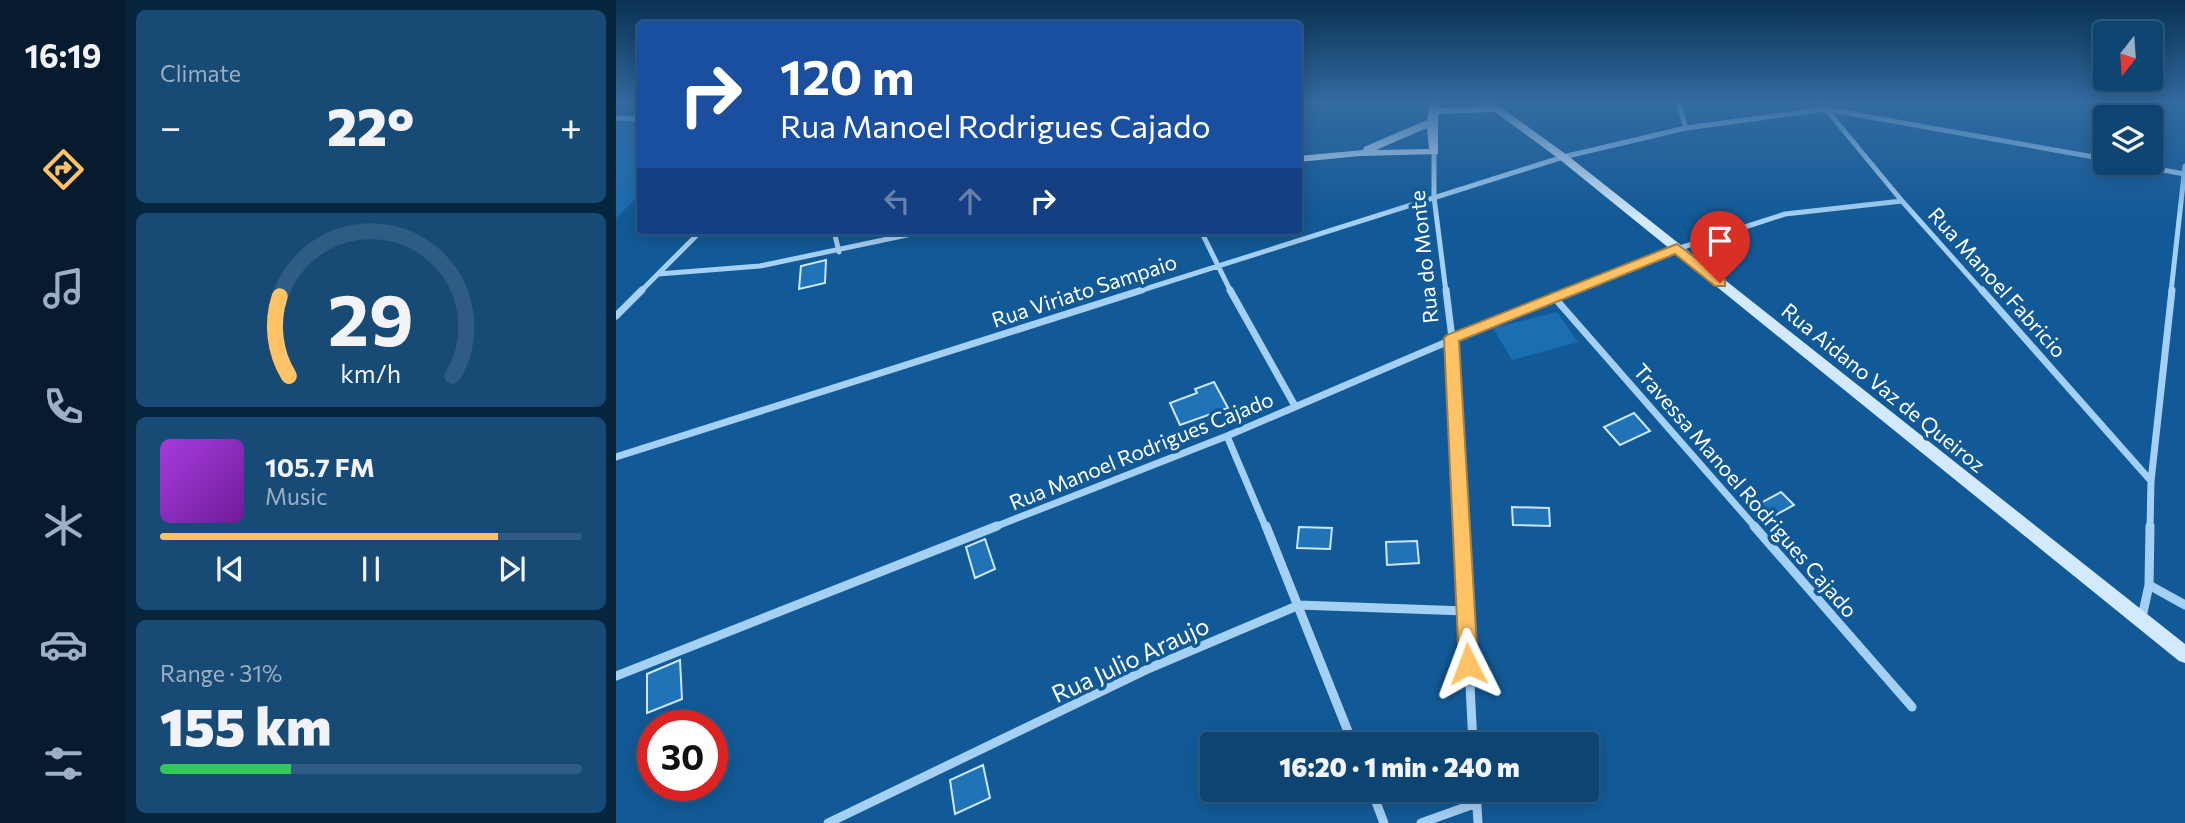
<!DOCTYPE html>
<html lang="en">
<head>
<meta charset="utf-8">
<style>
	body { margin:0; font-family:Commissioner,sans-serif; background:#174b76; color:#f1f3f6; height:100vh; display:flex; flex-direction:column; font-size:26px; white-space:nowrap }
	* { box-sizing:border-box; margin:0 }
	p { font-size:23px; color:#9bb0c3 }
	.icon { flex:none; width:38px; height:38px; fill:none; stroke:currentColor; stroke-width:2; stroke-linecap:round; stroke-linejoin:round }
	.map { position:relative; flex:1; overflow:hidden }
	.drawer { display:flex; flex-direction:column; gap:10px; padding:10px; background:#08253e; width:490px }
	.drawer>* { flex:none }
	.banner { position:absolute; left:21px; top:21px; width:665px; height:214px; border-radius:7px; box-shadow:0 4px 18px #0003,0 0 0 2px #2e5c84; background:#1a4fa0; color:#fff; overflow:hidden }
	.needle { width:46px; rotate:197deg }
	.tools { position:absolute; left:1477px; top:21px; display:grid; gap:14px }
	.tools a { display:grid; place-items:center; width:70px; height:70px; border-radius:7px; background:#0e4471; box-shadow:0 4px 18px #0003,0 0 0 2px #2e5c84; font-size:35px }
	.speed { position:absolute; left:21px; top:710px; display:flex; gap:14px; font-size:35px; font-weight:700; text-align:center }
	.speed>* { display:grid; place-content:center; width:91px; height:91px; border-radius:50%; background:#0e4471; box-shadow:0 4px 18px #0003,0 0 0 2px #2e5c84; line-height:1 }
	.speed .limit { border:10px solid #d22; background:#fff; color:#111 }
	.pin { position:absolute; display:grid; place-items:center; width:60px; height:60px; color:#fff; margin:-72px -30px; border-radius:50% 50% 50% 0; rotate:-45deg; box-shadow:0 0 7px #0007 }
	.pin .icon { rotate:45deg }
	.me { position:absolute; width:77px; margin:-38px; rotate:357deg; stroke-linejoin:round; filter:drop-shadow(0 0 5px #0008) }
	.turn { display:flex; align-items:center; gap:24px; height:147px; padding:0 28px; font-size:32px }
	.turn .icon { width:91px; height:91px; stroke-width:2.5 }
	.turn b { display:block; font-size:49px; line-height:60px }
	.lanes { display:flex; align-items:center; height:66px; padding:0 28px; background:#0003; justify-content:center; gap:35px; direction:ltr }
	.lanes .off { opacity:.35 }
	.big { font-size:52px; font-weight:800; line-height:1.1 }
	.drawer .card { flex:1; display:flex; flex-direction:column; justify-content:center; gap:10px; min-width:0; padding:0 24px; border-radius:10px; background:#174b76 }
	.drawer .dial { align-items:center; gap:0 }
	.dial svg { height:182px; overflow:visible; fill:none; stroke:#2e5c84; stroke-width:7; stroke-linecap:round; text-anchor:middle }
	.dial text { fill:#f1f3f6; stroke:none }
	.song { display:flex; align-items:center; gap:21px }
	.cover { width:84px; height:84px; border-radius:10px; background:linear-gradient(135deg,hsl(280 70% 55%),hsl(280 70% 35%)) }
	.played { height:7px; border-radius:4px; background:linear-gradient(90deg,#ffc366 80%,#2e5c84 80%) }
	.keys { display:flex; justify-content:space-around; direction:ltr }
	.heat { display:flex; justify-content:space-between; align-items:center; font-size:38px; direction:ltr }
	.charge { height:10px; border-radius:5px; background:linear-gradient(90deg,#34c759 31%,#2e5c84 0) }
	.trip { position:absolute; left:584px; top:732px; width:399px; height:70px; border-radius:7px; background:#0e4471; box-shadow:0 4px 18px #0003,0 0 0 2px #2e5c84; font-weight:800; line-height:70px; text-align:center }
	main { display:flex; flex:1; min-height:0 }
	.menu { display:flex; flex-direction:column; width:126px; justify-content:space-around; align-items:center; background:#061b2d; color:#9bb0c3 }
	.menu .icon { width:49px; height:49px }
	.menu .on { color:#ffc366 }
	.menu b { font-size:32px; color:#f1f3f6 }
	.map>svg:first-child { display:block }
	.green { fill:#1a6eb2 }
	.building { fill:#2073b6; stroke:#cce7fd; stroke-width:2 }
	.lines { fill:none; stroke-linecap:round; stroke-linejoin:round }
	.street-far2 { stroke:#a4d0f3; stroke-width:5 }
	.street-far1 { stroke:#a4d0f3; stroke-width:7 }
	.street { stroke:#a4d0f3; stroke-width:9 }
	.secondary { fill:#d3e9fd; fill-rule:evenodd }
	.route { fill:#ffc366; stroke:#a67f42; stroke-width:2 }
	.labels { text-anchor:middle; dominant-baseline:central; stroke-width:7; stroke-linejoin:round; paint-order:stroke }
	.street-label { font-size:21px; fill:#fff; stroke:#125a97 }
	.near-street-label { font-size:24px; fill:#fff; stroke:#125a97 }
</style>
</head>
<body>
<main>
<nav class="menu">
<b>16:19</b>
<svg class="icon on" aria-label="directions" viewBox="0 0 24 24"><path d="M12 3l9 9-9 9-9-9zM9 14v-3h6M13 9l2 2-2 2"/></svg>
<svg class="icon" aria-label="music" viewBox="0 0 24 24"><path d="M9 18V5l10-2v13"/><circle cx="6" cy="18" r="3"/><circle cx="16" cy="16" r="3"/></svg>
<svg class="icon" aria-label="phone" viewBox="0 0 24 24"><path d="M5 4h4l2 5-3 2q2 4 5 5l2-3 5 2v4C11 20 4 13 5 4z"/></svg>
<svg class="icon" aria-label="climate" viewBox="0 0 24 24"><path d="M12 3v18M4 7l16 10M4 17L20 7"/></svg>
<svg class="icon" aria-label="car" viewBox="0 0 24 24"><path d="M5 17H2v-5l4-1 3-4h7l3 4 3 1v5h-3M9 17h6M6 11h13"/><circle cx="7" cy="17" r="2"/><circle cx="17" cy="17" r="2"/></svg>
<svg class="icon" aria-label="filters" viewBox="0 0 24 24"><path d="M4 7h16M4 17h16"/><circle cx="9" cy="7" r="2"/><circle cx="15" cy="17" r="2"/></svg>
</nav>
<section class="drawer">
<div class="card"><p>Climate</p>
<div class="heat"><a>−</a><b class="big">22°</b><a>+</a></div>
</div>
<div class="card dial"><svg viewBox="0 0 100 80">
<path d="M14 69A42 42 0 1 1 86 69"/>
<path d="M14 69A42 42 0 0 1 10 34" stroke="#ffc366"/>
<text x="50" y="56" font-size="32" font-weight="700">29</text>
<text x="50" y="72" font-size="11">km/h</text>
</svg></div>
<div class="card">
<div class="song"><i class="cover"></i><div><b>105.7 FM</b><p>Music</p></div></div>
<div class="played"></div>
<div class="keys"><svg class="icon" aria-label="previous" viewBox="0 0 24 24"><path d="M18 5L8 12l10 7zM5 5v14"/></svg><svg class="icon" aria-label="pause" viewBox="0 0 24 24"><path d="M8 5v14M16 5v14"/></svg><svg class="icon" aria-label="next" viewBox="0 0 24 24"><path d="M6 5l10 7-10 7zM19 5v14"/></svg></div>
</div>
<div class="card"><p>Range · 31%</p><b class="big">155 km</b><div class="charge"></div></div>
</section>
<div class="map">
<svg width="1569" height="823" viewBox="0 0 1569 823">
	<rect width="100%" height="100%" fill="#125a97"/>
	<!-- green -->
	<path class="green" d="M0,121l24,1v72l-24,24z
		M941,312l21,30 -66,18 -19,-32z"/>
	<!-- building -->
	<path class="building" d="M210,260l-1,23 -26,6 2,-23z
		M598,382l14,26 -48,17 -10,-22 27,-10 -2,-4z
		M1018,413l16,18 -30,14 -16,-18z
		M1165,492l13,13 -24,13 -13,-13z
		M896,507l37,1 1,18 -37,-1z
		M683,527l33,1 -2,21 -33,-1z
		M369,539l10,30 -20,9 -9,-31z
		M801,541l2,22 -32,2 -1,-23z
		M64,660l2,39 -35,14v-39z
		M367,765l7,33 -35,16 -5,-34z"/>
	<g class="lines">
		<!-- street-far2 -->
		<path class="street-far2" d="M1062,103l8,25
			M1205,103l81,98 81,91
			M0,118l24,1
			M818,152v45l12,95
			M1508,163l61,11
			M218,231l5,21
			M585,231l30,61
			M42,274l102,-8 166,-35
			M24,292l61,-61
			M520,292l427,-135 123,-29 139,-19 280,50
			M947,292l114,-43 108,-35 117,-13
			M1555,292l14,-126"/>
		<!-- street-far1 -->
		<path class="street-far1" d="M614,290l65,116
			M830,290l6,48 10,190
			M1366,290l169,191
			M937,296l203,232
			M0,316l26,-26
			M611,436l39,92
			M0,457l526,-167
			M376,528l235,-92 341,-146
			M1534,528l1,-47 21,-191"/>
		<!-- street -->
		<path class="street" d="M650,526l87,218
			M846,526l11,218
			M1138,526l158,181
			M1533,585l36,20
			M1526,617l7,-32 1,-59
			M0,676l381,-150
			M755,789l13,34
			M860,789l2,34
			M212,823l322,-155 149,-63 166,6
			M805,823l56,-20"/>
		<!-- secondary -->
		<path class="secondary" d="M814,103h10l-1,5 48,-2 -3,-3h11l72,52 618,489v19l-6,-2 -620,-502 -64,-47 -57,2v40l-78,2 -62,6v-6l65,-6 1,-3 63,-27zM811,128l2,21 -53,1z"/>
	</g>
	<!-- sky -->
	<linearGradient id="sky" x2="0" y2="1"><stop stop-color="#0a3253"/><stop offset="0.47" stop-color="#336ba1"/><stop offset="1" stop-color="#336ba1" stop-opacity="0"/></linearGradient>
	<rect width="1569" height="218" fill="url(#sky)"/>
	<!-- route -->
	<path class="route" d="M1061,244l48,36v6h-10l-40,-32 -216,87 19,323 -3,7 -7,3 -7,-3 -2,-7 -15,-326 3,-3z"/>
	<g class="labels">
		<!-- street labels -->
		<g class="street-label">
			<text transform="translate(807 257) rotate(-96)">Rua do Monte</text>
			<text transform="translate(1382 282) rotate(48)">Rua Manoel Fabricio</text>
			<text transform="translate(468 290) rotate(-18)">Rua Viriato Sampaio</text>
			<text transform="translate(1268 387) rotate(39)">Rua Aidano Vaz de Queiroz</text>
			<text transform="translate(525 450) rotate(-22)">Rua Manoel Rodrigues Cajado</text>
			<text transform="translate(1130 490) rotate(49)">Travessa Manoel Rodrigues Cajado</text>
		</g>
		<!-- near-street labels -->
		<g class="near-street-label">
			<text transform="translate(514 659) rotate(-25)">Rua Julio Araujo</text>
		</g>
	</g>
</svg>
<div class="tools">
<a><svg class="needle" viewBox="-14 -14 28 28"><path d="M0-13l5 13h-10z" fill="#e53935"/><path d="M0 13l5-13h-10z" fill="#9bb0c3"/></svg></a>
<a><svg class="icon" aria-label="layers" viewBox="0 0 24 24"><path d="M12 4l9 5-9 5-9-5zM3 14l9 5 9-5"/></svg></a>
</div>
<div class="speed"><div class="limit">30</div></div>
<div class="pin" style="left:1104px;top:283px;background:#d93025"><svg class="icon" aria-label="arrive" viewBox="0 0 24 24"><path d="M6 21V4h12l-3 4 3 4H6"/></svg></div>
<svg class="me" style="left:852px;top:664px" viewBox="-20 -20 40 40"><path d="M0-17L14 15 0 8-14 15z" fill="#ffc366" stroke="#fff" stroke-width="4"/></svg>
<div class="trip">16:20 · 1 min · 240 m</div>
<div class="banner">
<div class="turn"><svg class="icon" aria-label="right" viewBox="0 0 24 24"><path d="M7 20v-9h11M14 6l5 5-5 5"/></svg><div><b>120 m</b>Rua Manoel Rodrigues Cajado</div></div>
<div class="lanes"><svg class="icon off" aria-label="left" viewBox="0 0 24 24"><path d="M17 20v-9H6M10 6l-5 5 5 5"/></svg><svg class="icon off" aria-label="ahead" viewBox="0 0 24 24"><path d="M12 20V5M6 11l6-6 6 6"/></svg><svg class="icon" aria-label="right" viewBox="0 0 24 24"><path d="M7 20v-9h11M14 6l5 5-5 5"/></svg></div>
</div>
</div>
</main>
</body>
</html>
